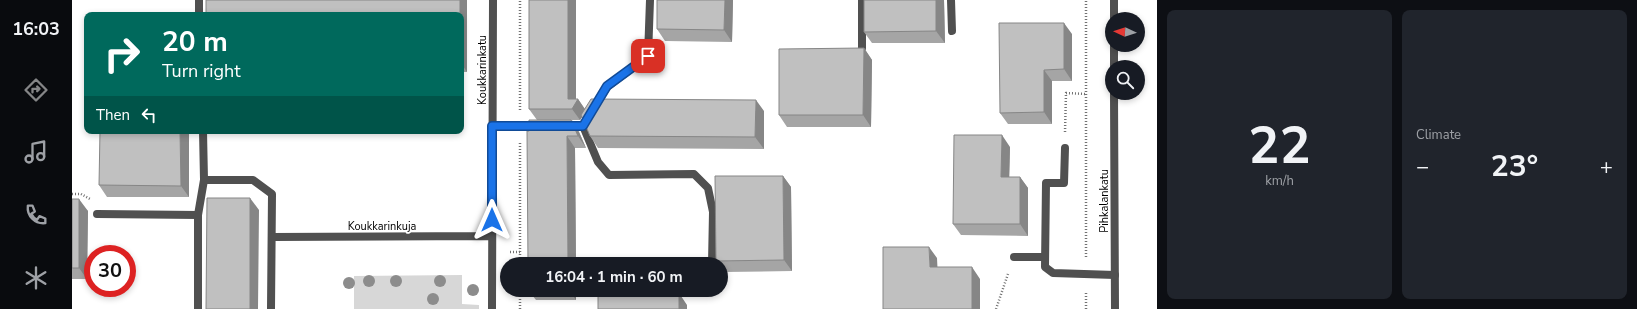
<!DOCTYPE html>
<html lang="en">
<head>
<meta charset="utf-8">
<style>
	body { margin:0; font-family:"Nunito Sans",sans-serif; background:#20242c; color:#f1f3f6; height:100vh; display:flex; flex-direction:column; font-size:15px; white-space:nowrap }
	* { box-sizing:border-box; margin:0 }
	p { font-size:13px; color:#9ea1a6 }
	.icon { flex:none; width:22px; height:22px; fill:none; stroke:currentColor; stroke-width:2; stroke-linecap:round; stroke-linejoin:round }
	.map { position:relative; flex:1; overflow:hidden }
	.panel { display:flex; flex-direction:column; gap:10px; padding:10px; background:#0d0f14; width:480px }
	.panel>* { flex:none }
	.guide { position:absolute; left:12px; top:12px; width:380px; height:122px; border-radius:8px; box-shadow:0 2px 6px #0003; background:#00695c; color:#fff; overflow:hidden }
	.needle { width:26px; rotate:274deg }
	.buttons { position:absolute; left:1033px; top:12px; display:grid; gap:8px }
	.buttons a { display:grid; place-items:center; width:40px; height:40px; border-radius:50%; background:#171b24; box-shadow:0 2px 6px #0003; font-size:20px }
	.speed { position:absolute; left:12px; top:245px; display:flex; gap:8px; font-size:20px; font-weight:700; text-align:center }
	.speed>* { display:grid; place-content:center; width:52px; height:52px; border-radius:50%; background:#171b24; box-shadow:0 2px 6px #0003; line-height:1 }
	.speed .limit { border:6px solid #d22; background:#fff; color:#111 }
	.pin { position:absolute; display:grid; place-items:center; width:34px; height:34px; color:#fff; margin:-17px; border-radius:8px; box-shadow:0 2px 6px #0006 }
	.me { position:absolute; width:44px; margin:-22px; rotate:0deg; stroke-linejoin:round; filter:drop-shadow(0 0 3px #0008) }
	.turn { display:flex; align-items:center; gap:14px; height:84px; padding:0 12px; font-size:18px }
	.turn .icon { width:52px; height:52px; stroke-width:2.5 }
	.turn b { display:block; font-size:28px; line-height:34px }
	.then { display:flex; align-items:center; height:38px; padding:0 12px; background:#0003; gap:8px; font-size:15px }
	.big { font-size:30px; font-weight:700; line-height:1.1 }
	.panel .tile { flex:1; display:flex; flex-direction:column; justify-content:center; gap:6px; min-width:0; padding:0 14px; border-radius:8px; background:#20242c }
	.panel .dial { align-items:center; gap:0 }
	.dial b { font-size:52px; line-height:1 }
	.heat { display:flex; justify-content:space-between; align-items:center; font-size:22px; direction:ltr }
	.panel .tiles { flex:1; display:grid; gap:10px; grid-template-columns:repeat(2,1fr) }
	.trip { position:absolute; left:428px; top:257px; width:228px; height:40px; border-radius:20px; background:#171b24; box-shadow:0 2px 6px #0003; font-weight:700; line-height:40px; text-align:center }
	main { display:flex; flex:1; min-height:0 }
	.dock { display:flex; flex-direction:column; width:72px; justify-content:space-around; align-items:center; background:#090b0e; color:#9ea1a6 }
	.dock .icon { width:28px; height:28px }
	.dock .active { color:#858687 }
	.dock b { font-size:18px; color:#f1f3f6 }
	.map>svg:first-child { display:block }
	.green { fill:#d7d7d7 }
	.lines { fill:none; stroke-linecap:round; stroke-linejoin:round }
	.path { stroke:#727272; stroke-width:2.5; stroke-dasharray:1 2; stroke-linecap:butt }
	.service { stroke:#505050; stroke-width:8 }
	.minor { stroke:#505050; stroke-width:8 }
	.tree { fill:#8c8c8c }
	.wall { fill:#a5a5a5 }
	.shaded-wall { fill:#868686 }
	.building { fill:#c0c0c0; stroke:#868686 }
	.route-casing { stroke:#114b97; stroke-width:10 }
	.route { stroke:#1a73e8; stroke-width:7 }
	.labels { text-anchor:middle; dominant-baseline:central; stroke-width:3.5; stroke-linejoin:round; paint-order:stroke }
	.street-label { font-size:11px; fill:#000; stroke:#fff }
</style>
</head>
<body>
<main>
<nav class="dock">
<b>16:03</b>
<svg class="icon active" aria-label="directions" viewBox="0 0 24 24"><path d="M12 3l9 9-9 9-9-9zM9 14v-3h6M13 9l2 2-2 2"/></svg>
<svg class="icon" aria-label="music" viewBox="0 0 24 24"><path d="M9 18V5l10-2v13"/><circle cx="6" cy="18" r="3"/><circle cx="16" cy="16" r="3"/></svg>
<svg class="icon" aria-label="phone" viewBox="0 0 24 24"><path d="M5 4h4l2 5-3 2q2 4 5 5l2-3 5 2v4C11 20 4 13 5 4z"/></svg>
<svg class="icon" aria-label="climate" viewBox="0 0 24 24"><path d="M12 3v18M4 7l16 10M4 17L20 7"/></svg>
</nav>
<div class="map">
<svg width="1085" height="309" viewBox="0 0 1085 309">
	<rect width="100%" height="100%" fill="#fff"/>
	<!-- green -->
	<path class="green" d="M390,275v29l17,1v4h-125v-33z"/>
	<g class="lines">
		<!-- path -->
		<path class="path" d="M448,110v-110
			M993,132l1,-39 20,1
			M0,194h9l9,5
			M438,252h10
			M1014,257v-257
			M448,264v-121
			M448,309v-19
			M924,309l12,-35
			M1014,309v-17"/>
		<!-- service -->
		<path class="service" d="M127,0v15
			M879,0l1,31
			M790,48v-48
			M522,108l13,-21 41,-31 2,-56
			M420,126h47
			M493,126h18l15,36 11,13 85,-1 14,14 5,24 -1,52
			M131,131l1,49h49l19,14 -1,115
			M993,148l-1,35h-18l-1,84 8,6 62,2
			M25,214l101,1
			M942,257h31
			M126,309v-94l6,-35"/>
		<!-- minor -->
		<path class="minor" d="M1042,0v19
			M1042,45v22
			M1042,93l1,216
			M200,237l219,-1
			M420,309l1,-309"/>
	</g>
	<!-- trees -->
	<g class="tree">
		<circle cx="297" cy="281" r="6"/>
		<circle cx="324" cy="281" r="6"/>
		<circle cx="368" cy="281" r="6"/>
		<circle cx="277" cy="283" r="6"/>
		<circle cx="401" cy="290" r="6"/>
		<circle cx="361" cy="299" r="6"/>
	</g>
	<!-- wall -->
	<path class="wall" d="M395,0v72h-6v-57z
		M585,0h76l-1,42 -67,-1 -8,-12z
		M792,0h80l1,43h-73l-8,-11z
		M1000,34v47h-20v43h-44l-8,-11z
		M792,48l8,12 -1,67h-84l-8,-12z
		M504,99h2l7,10 179,2v38l-166,-1 -8,-12 -8,-19 -2,3h-8l7,12 7,16h-11l1,116h-48l1,-133 8,-11 -8,-11z
		M117,131v66h-82l-8,-12z
		M938,147l-1,30h11l8,11v48l-67,-1 -8,-11z
		M711,176l8,11 1,84 -68,1 -3,-4v-4h-3l-2,-3z
		M0,199l16,12 -1,68h-15z
		M456,290h48v10h-40z"/>
	<!-- shaded-wall -->
	<path class="shaded-wall" d="M388,0h7v72l-6,-9v-48h-1z
		M496,0h8v102l2,-3 8,12 -6,9 -8,-11 -4,-10z
		M653,0h8l-1,42 -8,-12z
		M864,0h8l1,43 -9,-12z
		M992,23l8,11v47l-8,-12z
		M792,48l8,12 -1,67 -8,-12z
		M972,70l8,11v43l-8,-12z
		M684,100l8,11v38l-9,-12z
		M499,120l8,12 7,16 -8,-12z
		M108,131h9v66l-8,-11z
		M930,135l8,12 -1,41 -8,-11z
		M495,136l8,12 1,116h-8z
		M711,176l8,11 1,84 -8,-11z
		M948,177l8,11v48l-8,-12z
		M178,198l9,12 -1,99h-8z
		M7,199l9,12 -1,68 -8,-11z
		M857,247l8,11 1,21 -8,-12z
		M900,267l8,12v30h-8z
		M497,290h7v10z
		M607,293l8,12v4h-8z"/>
	<!-- building -->
	<path class="building" d="M134,0h254v15h-254z
		M457,0h39v99h10l-6,10h-43z
		M585,0h68l-1,30 -67,-1z
		M792,0h72v31l-72,1z
		M927,23h65v46l-20,1v42l-44,1z
		M792,48l-1,67h-84v-66z
		M519,99l165,1 -1,37 -165,-1 -9,-21z
		M457,120h42l7,16h-11l1,128h-40l-1,-133h2z
		M28,131h80l1,55 -82,-1z
		M882,135h48l-1,42h19v47h-67z
		M643,176h68l1,84 -68,1z
		M135,198h43v111h-44z
		M0,199h7v69h-7z
		M811,247h46l1,20h42v42h-89z
		M607,293v16h-81v-15z"/>
	<g class="lines">
		<defs>
			<path id="route" d="M420,220v-94h91l24,-40 41,-30"/>
		</defs>
		<!-- route casing -->
		<use href="#route" class="route-casing"/>
		<!-- route -->
		<use href="#route" class="route"/>
	</g>
	<g class="labels">
		<!-- street labels -->
		<g class="street-label">
			<text transform="translate(410 70) rotate(-90)">Koukkarinkatu</text>
			<text transform="translate(1032 201) rotate(-90)">Pihkalankatu</text>
			<text x="310" y="226">Koukkarinkuja</text>
		</g>
	</g>
</svg>
<div class="buttons">
<a><svg class="needle" viewBox="-14 -14 28 28"><path d="M0-13l5 13h-10z" fill="#e53935"/><path d="M0 13l5-13h-10z" fill="#9ea1a6"/></svg></a>
<a><svg class="icon" aria-label="search" viewBox="0 0 24 24"><circle cx="10" cy="10" r="6"/><path d="M15 15l6 6"/></svg></a>
</div>
<div class="speed"><div class="limit">30</div></div>
<div class="pin" style="left:576px;top:56px;background:#d93025"><svg class="icon" aria-label="arrive" viewBox="0 0 24 24"><path d="M6 21V4h12l-3 4 3 4H6"/></svg></div>
<svg class="me" style="left:420px;top:220px" viewBox="-20 -20 40 40"><path d="M0-17L14 15 0 8-14 15z" fill="#1a73e8" stroke="#fff" stroke-width="4"/></svg>
<div class="trip">16:04 · 1 min · 60 m</div>
<div class="guide">
<div class="turn"><svg class="icon" aria-label="right" viewBox="0 0 24 24"><path d="M7 20v-9h11M14 6l5 5-5 5"/></svg><div><b>20 m</b>Turn right</div></div>
<div class="then">Then<svg class="icon" aria-label="left" viewBox="0 0 24 24"><path d="M17 20v-9H6M10 6l-5 5 5 5"/></svg></div>
</div>
</div>
<section class="panel">
<div class="tiles">
<div class="tile dial"><b>22</b><p>km/h</p></div>
<div class="tile"><p>Climate</p>
<div class="heat"><a>−</a><b class="big">23°</b><a>+</a></div>
</div>
</div>
</section>
</main>
</body>
</html>
